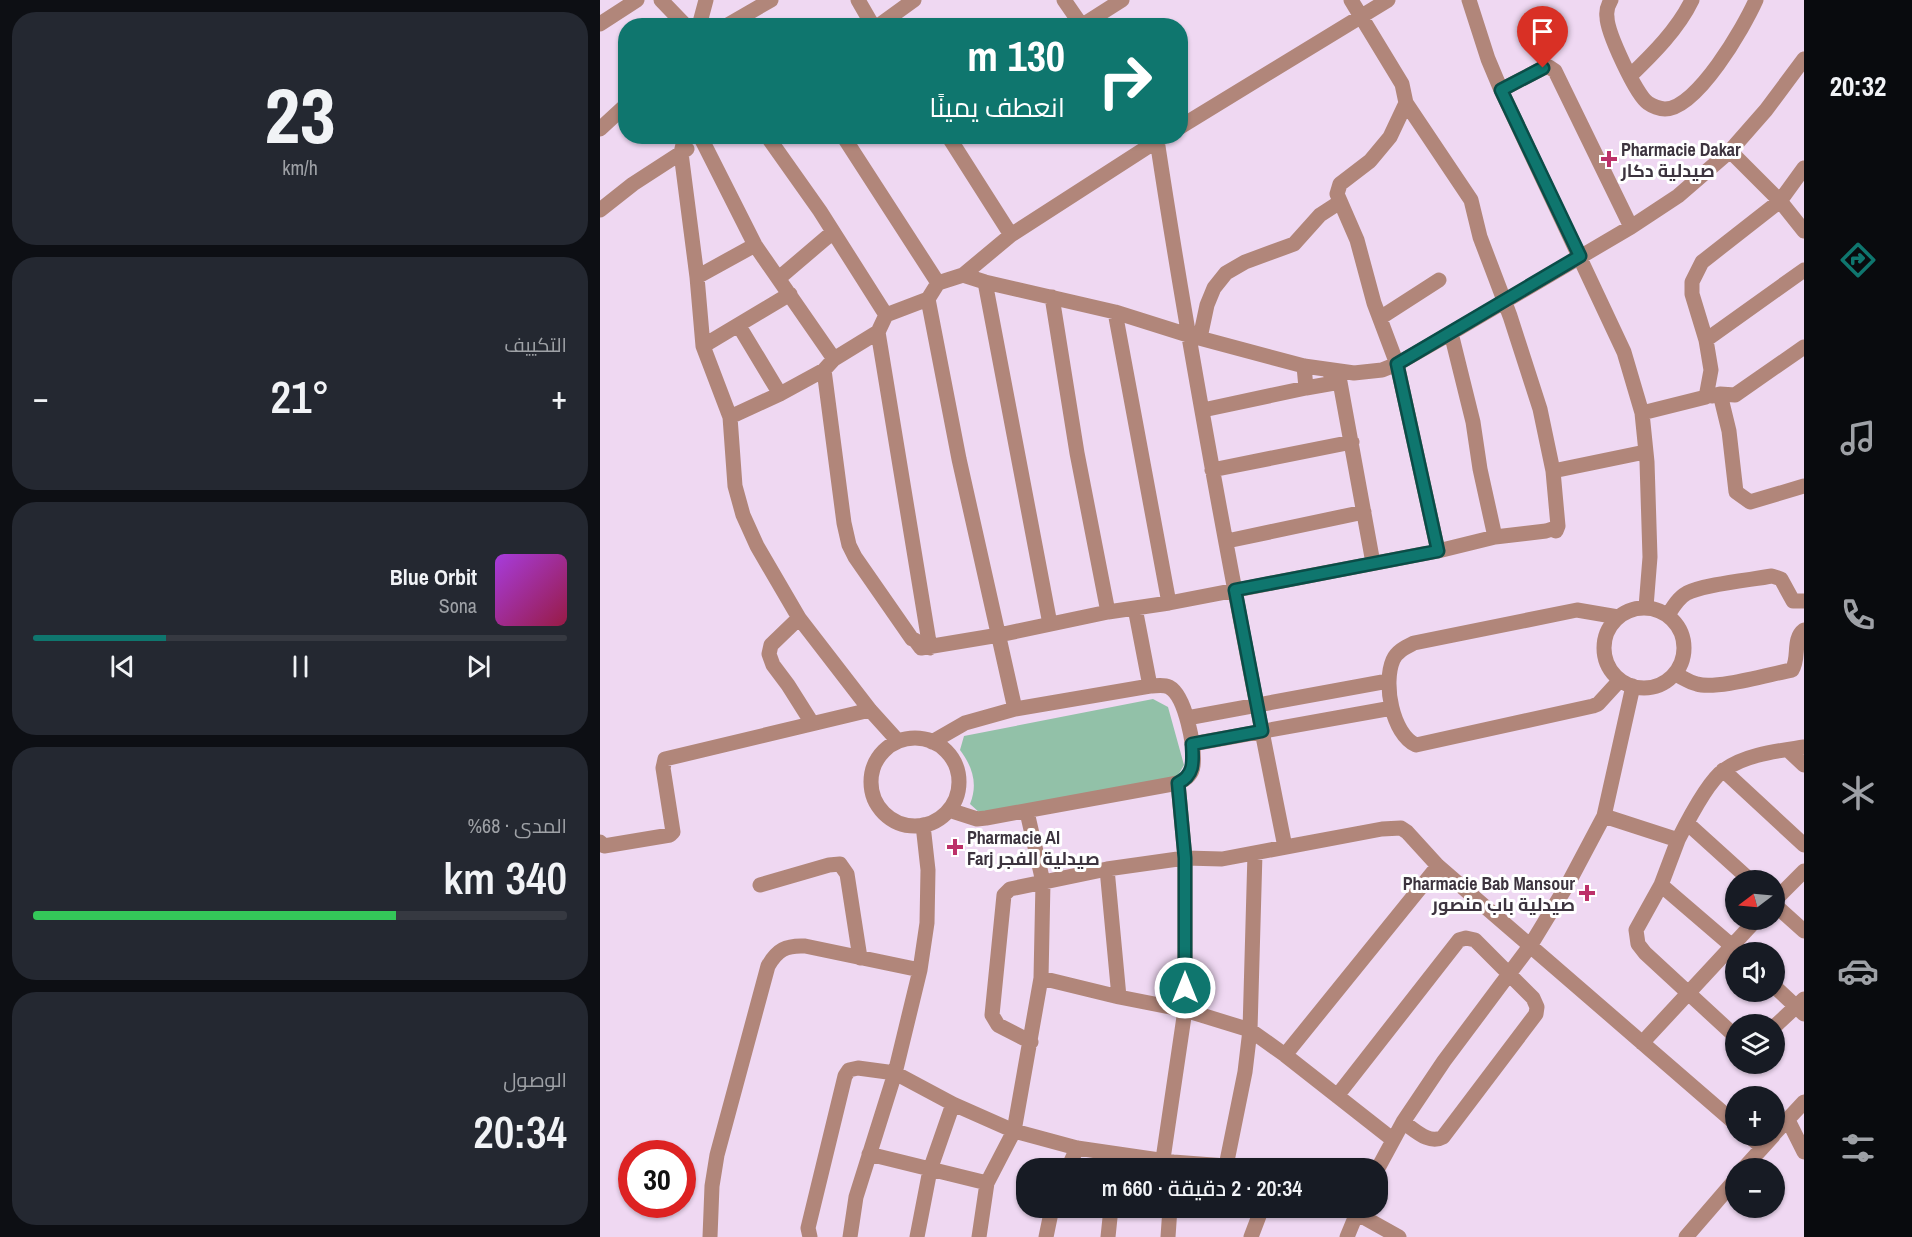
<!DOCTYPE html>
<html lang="ar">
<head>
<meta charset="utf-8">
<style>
	body { margin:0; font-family:"Archivo Narrow",Cairo,sans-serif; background:#242831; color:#f1f3f6; direction:rtl; height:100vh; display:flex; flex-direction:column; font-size:22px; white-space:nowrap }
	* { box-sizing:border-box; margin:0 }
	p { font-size:20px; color:#9ea1a6 }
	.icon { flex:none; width:33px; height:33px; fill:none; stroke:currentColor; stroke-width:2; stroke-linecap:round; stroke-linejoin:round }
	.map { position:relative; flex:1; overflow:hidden; direction:ltr }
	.drawer { display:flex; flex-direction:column; gap:12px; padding:12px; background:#0d0f14; width:600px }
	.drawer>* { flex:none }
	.hud { position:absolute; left:18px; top:18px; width:570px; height:126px; border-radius:24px; box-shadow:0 2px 4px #0004; direction:rtl; background:#0f766e; color:#fff; overflow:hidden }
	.needle { width:39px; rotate:254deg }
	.fabs { position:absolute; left:1125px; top:870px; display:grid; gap:12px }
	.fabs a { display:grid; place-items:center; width:60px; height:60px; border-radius:50%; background:#171b24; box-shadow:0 2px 4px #0004; font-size:30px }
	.speed { position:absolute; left:18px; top:1140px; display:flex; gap:12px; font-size:30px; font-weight:700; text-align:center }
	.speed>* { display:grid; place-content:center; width:78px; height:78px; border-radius:50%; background:#171b24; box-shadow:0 2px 4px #0004; line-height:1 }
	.speed .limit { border:9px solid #d22; background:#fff; color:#111 }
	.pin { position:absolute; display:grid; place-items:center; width:51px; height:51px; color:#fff; margin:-62px -26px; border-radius:50% 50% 50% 0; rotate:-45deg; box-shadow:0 0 6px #0007 }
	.pin .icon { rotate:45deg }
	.me { position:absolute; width:66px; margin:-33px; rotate:0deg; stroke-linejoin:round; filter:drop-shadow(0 0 4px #0008) }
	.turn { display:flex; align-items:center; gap:21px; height:126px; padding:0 24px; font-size:27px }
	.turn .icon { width:78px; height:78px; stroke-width:2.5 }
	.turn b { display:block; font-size:42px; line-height:51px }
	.big { font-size:45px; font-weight:600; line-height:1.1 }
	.drawer .widget { flex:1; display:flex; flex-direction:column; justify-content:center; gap:9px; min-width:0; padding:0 21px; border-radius:24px; background:#242831 }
	.drawer .dial { align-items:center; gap:0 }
	.dial b { font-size:78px; line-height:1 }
	.song { display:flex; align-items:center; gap:18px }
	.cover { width:72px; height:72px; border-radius:9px; background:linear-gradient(135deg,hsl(280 70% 55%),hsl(340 70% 35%)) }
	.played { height:6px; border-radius:3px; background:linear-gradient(90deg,#0f766e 25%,#363941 25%) }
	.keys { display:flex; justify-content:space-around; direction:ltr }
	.heat { display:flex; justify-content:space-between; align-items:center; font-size:33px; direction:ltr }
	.charge { height:9px; border-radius:4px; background:linear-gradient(90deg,#34c759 68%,#363941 0) }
	.trip { position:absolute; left:416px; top:1158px; width:372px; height:60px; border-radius:24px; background:#171b24; box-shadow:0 2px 4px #0004; font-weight:600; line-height:60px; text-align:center; direction:rtl }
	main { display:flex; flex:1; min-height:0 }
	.tabs { display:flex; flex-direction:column; width:108px; justify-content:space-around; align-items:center; background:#090b0e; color:#9ea1a6 }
	.tabs .icon { width:42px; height:42px }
	.tabs .active { color:#0f766e }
	.tabs b { font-size:27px; color:#f1f3f6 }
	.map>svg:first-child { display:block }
	.green { fill:#92c1a8 }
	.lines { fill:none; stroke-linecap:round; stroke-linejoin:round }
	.minor { stroke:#b1867a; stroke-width:15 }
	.route-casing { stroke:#0a4d48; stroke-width:15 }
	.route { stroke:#0f766e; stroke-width:10 }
	.poi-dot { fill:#bc3169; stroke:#fff; stroke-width:2 }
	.labels { text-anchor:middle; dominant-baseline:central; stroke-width:6; stroke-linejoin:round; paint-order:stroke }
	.poi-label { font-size:18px; font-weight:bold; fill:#3d343f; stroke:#fff; text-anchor:start }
</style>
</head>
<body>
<main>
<nav class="tabs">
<b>20:32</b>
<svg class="icon active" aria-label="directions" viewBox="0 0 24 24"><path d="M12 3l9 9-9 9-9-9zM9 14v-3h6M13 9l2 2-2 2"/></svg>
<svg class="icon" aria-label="music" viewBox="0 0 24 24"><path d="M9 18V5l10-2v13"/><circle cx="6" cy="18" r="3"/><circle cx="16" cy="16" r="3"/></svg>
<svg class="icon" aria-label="phone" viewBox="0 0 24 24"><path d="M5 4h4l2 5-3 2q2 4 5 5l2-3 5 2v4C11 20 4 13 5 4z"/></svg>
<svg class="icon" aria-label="climate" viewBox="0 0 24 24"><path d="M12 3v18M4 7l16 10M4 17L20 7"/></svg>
<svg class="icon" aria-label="car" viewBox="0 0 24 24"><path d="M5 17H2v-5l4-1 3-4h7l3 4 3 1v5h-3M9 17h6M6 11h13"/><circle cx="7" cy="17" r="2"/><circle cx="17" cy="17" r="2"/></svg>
<svg class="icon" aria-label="filters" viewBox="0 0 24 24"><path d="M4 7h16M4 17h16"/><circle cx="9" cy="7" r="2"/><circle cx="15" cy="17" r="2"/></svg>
</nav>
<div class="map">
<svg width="1204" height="1237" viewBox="0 0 1204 1237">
	<rect width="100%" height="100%" fill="#efd8f2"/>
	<!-- green -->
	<path class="green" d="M553,699l15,8 16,58 -7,12 -197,36 -10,-9c8,-19 3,-37 -10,-54l4,-14z"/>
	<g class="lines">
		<!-- minor -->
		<path class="minor" d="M61,0l25,26
			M258,0l15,26
			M464,0l18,26
			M751,0l51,84 4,19 -16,34 -20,24 -30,23 -3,10 20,46 17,63 23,61 41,187
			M869,0l19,59 13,31 123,262 18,61 5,49 3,95 -4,50
			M1011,0c-3,5 -5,11 -4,17 0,15 29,78 41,86 4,3 12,6 17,6 32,0 79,-82 91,-109
			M0,24l37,-24
			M99,26l7,-26
			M126,26l45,-26
			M278,26l36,-26
			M481,26l41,-26
			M1030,76c23,-22 48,-47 62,-76
			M901,90l42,-22 6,-1 6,4 76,156
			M580,127l208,-127
			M0,129l26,-24
			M85,136l-4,17 16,124 6,69 27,71 5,69 8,29 14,31 42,72 71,92 28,31
			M167,136l53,75 66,104
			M243,136l95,147
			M348,136l63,99
			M555,136l2,4c36,237 81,473 128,707
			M102,140l53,105 79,114
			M1130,151l50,50 24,30
			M0,210l33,-26 54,-35
			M363,275l22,7 130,30 73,23 116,31 50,7 28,-3 15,-6 54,-31 180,-106 47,-31 52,-45 36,-41 38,-51
			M97,277l58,-32
			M179,278l54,-46
			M385,282l65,342
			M452,297l25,156 31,159
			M328,299l31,160 56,250
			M515,312l54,291
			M780,318l59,-38
			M139,326l41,68
			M278,332l52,316
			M851,333l22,89 7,47 15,68
			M600,338l7,-33 7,-17 12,-15 19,-11 49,-18 26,-29 20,-13
			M1106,340l98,-70
			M103,346l87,-52
			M224,370l20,153 5,22 6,12 57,82 3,1 6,8 78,-13 109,-23 61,-9 269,-52 57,-14 51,-6 6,-2 4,2 2,-5 -5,-55 -13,-62 -30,-93 -30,-79 -9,-37 -65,-97
			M728,371l12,11 33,181
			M706,388l34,-6
			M1120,394l9,37 7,61 14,10 54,-16
			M1112,396l8,-2 15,1 69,-48
			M603,410l103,-22 -2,-22
			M1042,413l64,-16 5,-27 -5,-30 -14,-46v-12l10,-20 78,-61 24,-33
			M130,417l50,-23 44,-24 10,-11 44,-27 8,-17 42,-16 10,-16 25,-8 48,-40 152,-98
			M612,470l140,-28
			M953,471l92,-19
			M627,541l137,-29
			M1004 648a40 40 0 1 1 80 0a40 40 0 1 1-80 0Z
			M535,608l15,78
			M1068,615c5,-8 10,-17 19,-22 18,-9 63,-13 85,-17l9,3 12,22h11
			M1018,617l-41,-7 -163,33c-8,4 -17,8 -21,17 -10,23 -1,74 23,85l177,-39 5,-2 22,-24
			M199,618l-28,27 -2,9 4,11 15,20 24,38
			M1075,674c7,3 14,8 22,10 19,6 73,-10 95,-14 8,-12 0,-31 12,-40
			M587,718l201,-37
			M271 782a44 44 0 1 1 88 0a44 44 0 1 1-88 0Z
			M332,742l33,-19 50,-14 135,-23c6,0 13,-2 19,1 17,9 26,61 24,79 -1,9 -8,14 -15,17l-192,35 -9,1 -28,-9
			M592,744l200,-36
			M1188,750l16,15
			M1123,770l81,75
			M1004,816l74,24c9,-18 30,-59 46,-70 22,-16 54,-19 80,-23
			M1087,823l63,57
			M1078,840l-17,45 78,67
			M0,842l4,4 66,-11 3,-3 -10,-64 2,-9 205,-49
			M507,869l12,128
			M160,885l69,-20 11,-1 7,10 13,84
			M1061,885l-25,45 2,14 7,9 91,84
			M1174,901l30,-30
			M1174,904l30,27
			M441,978l78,19 66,13 65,20 35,25 107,84
			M1174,986l30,28
			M1174,1027l30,-28
			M431,1042l-33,-17 -6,-10 12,-120 6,-6 97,-20 78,-11 37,1 160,-30 19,-1 6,4 31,34 298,258
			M1042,1043l114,-123
			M685,1055l153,-189
			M737,1096l122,-156 7,-2 9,2 58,58 4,9 -1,7 -93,123c-14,8 -28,-7 -40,-15
			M1188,1120l16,32
			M1174,1134l30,-32
			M1149,1136l13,11
			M269,1154l118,29
			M563,1159l22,-149v-152l-7,-75
			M626,1166l19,-94 5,-42 5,-177
			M468,1168l9,-20
			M1144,1168l29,-32
			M777,1170l26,-48 41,-61 86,-115 39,-64 35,-66 29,-130
			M743,1208l13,5 43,24
			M110,1237l2,-51 5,-31 51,-189c9,-16 18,-21 37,-20l115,24
			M210,1237l-2,-9 37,-152 4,-6 9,-2 37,5 58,31 61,27 63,17 96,14 53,4 9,2
			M250,1237l6,-40 39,-124 25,-103 7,-47 1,-53 -5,-45
			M317,1237l13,-67 23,-66
			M379,1237l8,-54 27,-52 27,-153 2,-96 -16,-70
			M446,1237l6,-29
			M508,1237l3,-29
			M568,1237l2,-29
			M651,1237l11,-29
			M747,1237l12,-29
			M1086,1237l50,-58"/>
	</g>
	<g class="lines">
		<defs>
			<path id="route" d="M585,988v-130l-7,-75c17,-8 15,-22 14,-39l70,-13 -27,-141 203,-39 -41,-187 183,-108 -79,-166 42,-22"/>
		</defs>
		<!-- route casing -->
		<use href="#route" class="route-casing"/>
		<!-- route -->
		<use href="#route" class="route"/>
	</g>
	<!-- markers -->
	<g class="poi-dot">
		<path d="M1006 150h6v6h6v6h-6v6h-6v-6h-6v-6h6z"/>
		<path d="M352 838h6v6h6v6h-6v6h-6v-6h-6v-6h6z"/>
		<path d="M984 884h6v6h6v6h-6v6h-6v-6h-6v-6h6z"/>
	</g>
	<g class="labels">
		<!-- poi labels -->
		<g class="poi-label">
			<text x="1021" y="149">Pharmacie Dakar<tspan x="1021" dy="21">صيدلية دكار</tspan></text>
			<text x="367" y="837">Pharmacie Al<tspan x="367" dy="21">Farj صيدلية الفجر</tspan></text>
			<text x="975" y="883" text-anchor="end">Pharmacie Bab Mansour<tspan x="975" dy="21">صيدلية باب منصور</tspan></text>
		</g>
	</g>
</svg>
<div class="fabs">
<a><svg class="needle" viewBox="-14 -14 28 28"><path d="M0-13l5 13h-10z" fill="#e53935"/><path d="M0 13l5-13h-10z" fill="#9ea1a6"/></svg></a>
<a><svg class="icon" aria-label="sound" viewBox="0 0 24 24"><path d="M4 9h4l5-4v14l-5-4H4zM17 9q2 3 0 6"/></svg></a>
<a><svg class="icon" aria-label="layers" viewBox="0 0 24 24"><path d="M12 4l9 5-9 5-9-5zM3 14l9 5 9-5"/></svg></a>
<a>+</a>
<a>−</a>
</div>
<div class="speed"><div class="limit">30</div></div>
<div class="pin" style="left:943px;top:68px;background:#d93025"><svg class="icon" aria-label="arrive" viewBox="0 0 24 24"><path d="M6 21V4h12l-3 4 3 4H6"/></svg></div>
<svg class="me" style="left:585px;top:988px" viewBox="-20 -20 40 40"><circle r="17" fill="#0f766e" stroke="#fff" stroke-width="3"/><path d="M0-11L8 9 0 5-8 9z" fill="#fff"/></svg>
<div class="trip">20:34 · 2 دقيقة · 660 m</div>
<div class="hud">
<div class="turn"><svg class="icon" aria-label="right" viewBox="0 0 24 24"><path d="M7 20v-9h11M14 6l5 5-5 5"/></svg><div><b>130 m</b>انعطف يمينًا</div></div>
</div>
</div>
<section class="drawer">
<div class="widget dial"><b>23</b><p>km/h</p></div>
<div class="widget"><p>التكييف</p>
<div class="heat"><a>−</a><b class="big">21°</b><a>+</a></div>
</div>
<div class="widget">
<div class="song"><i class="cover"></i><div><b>Blue Orbit</b><p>Sona</p></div></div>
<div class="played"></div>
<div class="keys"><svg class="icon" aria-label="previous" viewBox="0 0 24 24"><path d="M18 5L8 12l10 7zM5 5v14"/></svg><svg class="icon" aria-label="pause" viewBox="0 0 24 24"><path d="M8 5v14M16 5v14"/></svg><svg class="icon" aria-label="next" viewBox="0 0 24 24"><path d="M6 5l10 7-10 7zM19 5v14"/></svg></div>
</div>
<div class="widget"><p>المدى · 68%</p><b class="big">340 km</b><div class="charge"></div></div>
<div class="widget"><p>الوصول</p><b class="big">20:34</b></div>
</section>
</main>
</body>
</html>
